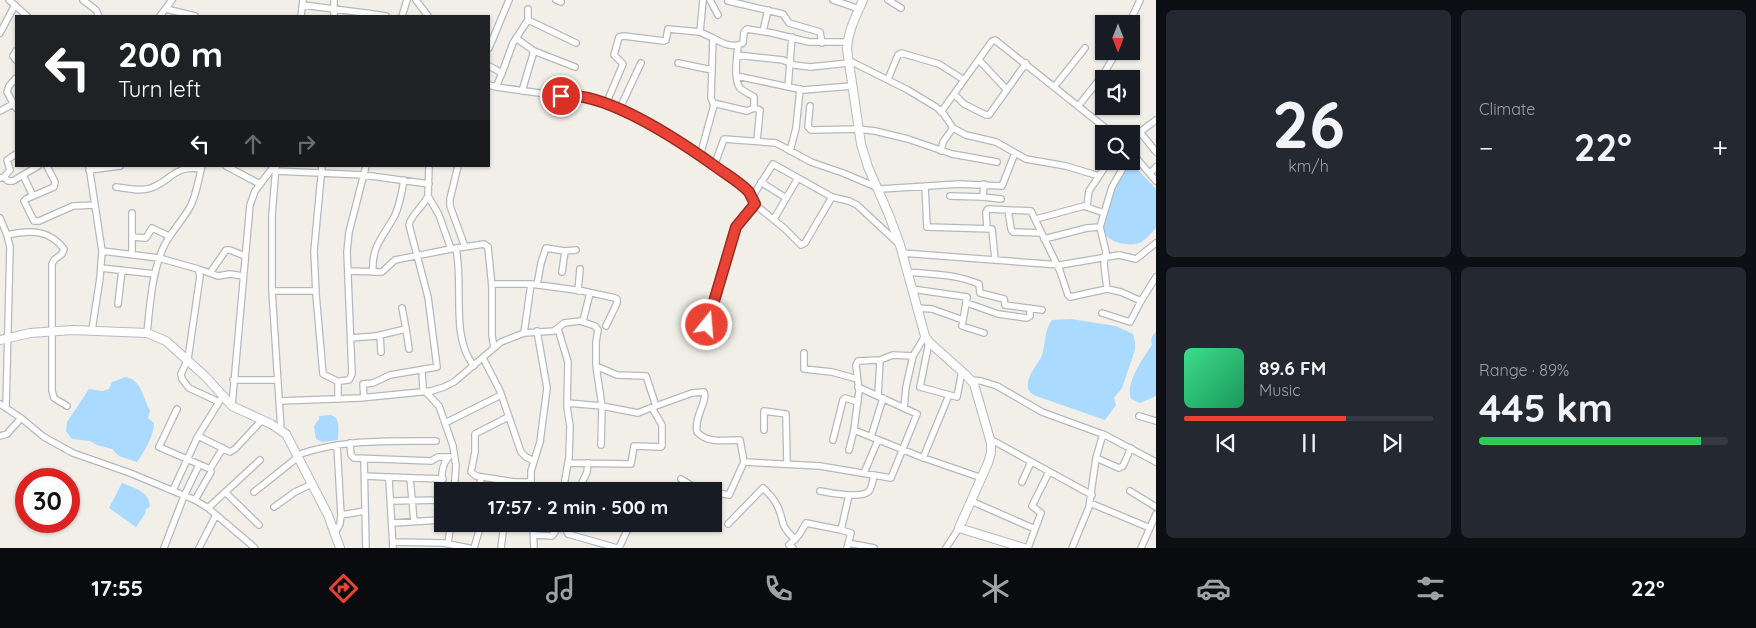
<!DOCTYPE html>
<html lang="en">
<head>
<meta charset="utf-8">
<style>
	body { margin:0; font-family:Quicksand,sans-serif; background:#242831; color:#f1f3f6; height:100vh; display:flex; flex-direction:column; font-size:19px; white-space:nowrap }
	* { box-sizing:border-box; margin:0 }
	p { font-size:16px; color:#9ea1a6 }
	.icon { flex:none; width:28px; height:28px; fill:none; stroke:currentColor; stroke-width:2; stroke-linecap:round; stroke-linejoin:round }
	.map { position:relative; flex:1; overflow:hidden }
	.panel { display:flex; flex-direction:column; gap:10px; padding:10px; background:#0d0f14; width:600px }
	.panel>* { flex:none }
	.top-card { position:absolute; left:15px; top:15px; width:475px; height:152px; border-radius:0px; box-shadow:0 1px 4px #0004; background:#202124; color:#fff; overflow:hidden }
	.needle { width:32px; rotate:180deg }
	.buttons { position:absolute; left:1095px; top:15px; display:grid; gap:10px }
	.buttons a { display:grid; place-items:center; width:45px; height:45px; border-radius:0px; background:#171b24; box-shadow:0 1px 4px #0004; font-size:25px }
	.speed { position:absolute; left:15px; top:468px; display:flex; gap:10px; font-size:25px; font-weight:700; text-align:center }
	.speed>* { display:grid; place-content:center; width:65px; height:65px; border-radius:50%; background:#171b24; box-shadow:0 1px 4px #0004; line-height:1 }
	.speed .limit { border:8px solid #d22; background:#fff; color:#111 }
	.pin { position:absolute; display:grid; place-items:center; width:42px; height:42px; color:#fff; margin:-21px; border:2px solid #fff; border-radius:50%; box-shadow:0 1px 5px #0007 }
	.me { position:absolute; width:55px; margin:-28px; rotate:17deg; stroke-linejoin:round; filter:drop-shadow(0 0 4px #0008) }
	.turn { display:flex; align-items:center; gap:18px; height:105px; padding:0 20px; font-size:22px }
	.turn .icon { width:65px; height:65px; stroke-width:2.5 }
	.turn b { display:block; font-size:35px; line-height:42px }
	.lanes { display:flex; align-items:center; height:48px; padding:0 20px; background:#0003; justify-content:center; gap:25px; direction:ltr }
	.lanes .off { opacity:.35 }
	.big { font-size:38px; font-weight:700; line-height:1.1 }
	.panel .card { flex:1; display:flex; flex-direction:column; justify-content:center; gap:8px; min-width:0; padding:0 18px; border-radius:8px; background:#242831 }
	.panel .dial { align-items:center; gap:0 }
	.dial b { font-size:65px; line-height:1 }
	.song { display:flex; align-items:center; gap:15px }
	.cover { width:60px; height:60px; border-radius:8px; background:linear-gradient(135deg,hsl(150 70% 55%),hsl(150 70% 35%)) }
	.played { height:5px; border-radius:2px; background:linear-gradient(90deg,#ea4335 65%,#363941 65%) }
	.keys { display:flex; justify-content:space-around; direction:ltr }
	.heat { display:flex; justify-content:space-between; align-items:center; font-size:28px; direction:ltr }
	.charge { height:8px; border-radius:4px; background:linear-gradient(90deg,#34c759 89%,#363941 0) }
	.panel .tiles { flex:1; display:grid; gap:10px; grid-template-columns:repeat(2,1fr) }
	.trip { position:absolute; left:434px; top:482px; width:288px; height:50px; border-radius:0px; background:#171b24; box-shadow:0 1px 4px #0004; font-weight:700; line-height:50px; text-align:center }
	.tab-bar { display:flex; height:80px; justify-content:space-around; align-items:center; background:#090b0e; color:#9ea1a6 }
	.tab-bar .icon { width:35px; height:35px }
	.tab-bar .on { color:#ea4335 }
	.tab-bar b { font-size:22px; color:#f1f3f6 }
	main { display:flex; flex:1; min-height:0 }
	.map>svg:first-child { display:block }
	.water { fill:#aadaff }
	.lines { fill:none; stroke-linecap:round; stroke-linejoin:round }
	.street-casing { stroke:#b5b8bc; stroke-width:8 }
	.secondary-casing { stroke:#b6babf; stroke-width:10 }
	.street { stroke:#fff; stroke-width:5.5 }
	.secondary { stroke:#fff; stroke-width:8 }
	.route-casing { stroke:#982c22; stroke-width:12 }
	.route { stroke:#ea4335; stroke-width:9 }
</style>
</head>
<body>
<main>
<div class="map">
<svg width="1156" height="548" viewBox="0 0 1156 548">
	<rect width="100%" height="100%" fill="#f1efe8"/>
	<!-- water -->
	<path class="water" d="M1130,166l6,2 20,21v39c-6,6 -12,15 -21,16 -13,2 -34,-5 -33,-19 0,-12 17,-55 28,-59z
		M1071,319l45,7 17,8 2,8v8l-13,38 -8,10 2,7 -11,15 -69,-24c-3,-1 -7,-4 -8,-8 -2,-12 10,-23 14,-33 4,-12 2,-25 10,-35z
		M1156,332v64l-16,7 -9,-4c-6,-16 12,-41 21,-54 -1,-6 -1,-9 4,-13z
		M125,377c15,2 18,18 23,30l2,3 -2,8 6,5c0,13 -10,29 -17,39l-18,-6 -7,-7 -15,-4 -7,-4 -18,-2 -6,-8 1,-9 22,-33 13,2 7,-2 3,-7z
		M331,415c10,3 7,16 7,25l-16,2 -6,-3 -2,-13 5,-7v-3z
		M122,483c14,6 27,8 28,24l-4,2 -1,5 -9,13 -27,-19z"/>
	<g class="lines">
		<defs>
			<path id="street" d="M9,0l18,16
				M83,0l13,10 3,6
				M334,0v9l39,5v2
				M416,0l12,16
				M556,0l5,2
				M710,0l8,15
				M833,0l26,9
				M888,0l13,8
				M728,1l55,13 6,9 31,9 2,11
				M303,5l31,4v7
				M166,9l29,7
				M373,14l13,2
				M160,16l12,-16
				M301,16l2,-16
				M402,16l5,-16
				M528,20l48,23
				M1129,24l11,-24
				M763,31l5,-21
				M0,33l15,-28
				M516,38l18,13 41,16
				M713,38c9,5 20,11 30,5l1,-11 3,-3 25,4 37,9h38
				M738,46c-1,10 -5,34 2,42 4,4 10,6 14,9v11l6,2 -3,31
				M489,48l20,-48
				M16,51l-3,5 3,4
				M737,55l46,5 11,5 16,2 39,-4
				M848,60l60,30 28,17 7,6 10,15 13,7 30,7 30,17 40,7 33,10
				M979,60l28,30
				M678,63l34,7
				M489,66l13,7 -6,14 65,9 17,-1 21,7 49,21 24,13 74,52 12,19 26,21 17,17 4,-2 27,-46 17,4 8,4 41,38
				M502,73l11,-30 15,-23v-11
				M737,76l66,14 49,-4
				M16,78l-7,8 -2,6 9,16
				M888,79l10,-24 3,-2 38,11 25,16
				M489,85l7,2
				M1055,86l30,-38
				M788,87l4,-50
				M522,91l12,-40
				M954,94l10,10 22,11h3l37,-52
				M713,103l34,8 7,-3
				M606,104l17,-40 -9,-9 5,-18 5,-1 40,5 2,-1 2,-11 32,3
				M1079,105l24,-30 14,-24
				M810,106l-2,21 3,3 47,-1 17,2 33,8 44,15 45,8
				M619,110l22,-47
				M0,111l13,-7
				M941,112l51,-71 3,-1 118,94
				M1140,132l16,-12
				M1131,140l9,-8 16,20
				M1131,150l7,10 18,21
				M790,151l6,-23 4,-39
				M941,151l2,-9 10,-14
				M700,156l14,-51 -3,-7 2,-60 -13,-6 3,-32
				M47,166l8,16 -1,5 -28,12 -2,2 10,20h5l34,-15 21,-1
				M89,166l13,85 -2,27 -8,52
				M226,166l34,18
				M276,166l-4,49v76l9,139
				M322,166l-8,85 2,43 7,80 16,8
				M458,166l-8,33v7l15,41
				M714,166l10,-27 52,4 35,19 32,11 38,16 78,-5 43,2 13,-33
				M89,170l31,-4
				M275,171l89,4 65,9
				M1150,173l6,-6
				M23,175l10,21
				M4,177l6,-7 -3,-10 9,-6
				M0,178l4,-1 4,4h5l25,-15
				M761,182l25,16
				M925,186l2,41 65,2 3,31
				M116,187c11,1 24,5 35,1 22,-8 22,-23 50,-19
				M950,196l33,1 1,-13
				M752,197l21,-33 59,33
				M983,197l18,2
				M1087,206l2,-15 20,-30
				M1008,210l3,19 2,3 28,1
				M132,213v41
				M0,218l7,17 3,12 -4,160
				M774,219l24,-41
				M1036,219l48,-13 20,7
				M987,229l-1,-17 2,-3 43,2 29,60 8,24 2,2 37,-8 14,3 20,9 15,-24
				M7,235c22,-5 42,-6 57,14l-2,5 -8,6 -2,4v127l2,7 13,8
				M132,237l14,1 6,-10 17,8
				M1044,239l43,-11 13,-1
				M456,249c8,36 -6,88 18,117
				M102,251l57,7 39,11 2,7 -12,83 -7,15 1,5 7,9 30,14
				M902,253l158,12 59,-10 17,4 20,-16
				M101,268l54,6
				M198,269l20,7 12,-2 13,2
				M348,271l34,1 13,-12 56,-11
				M373,272c-2,-26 11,-36 22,-57 5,-11 7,-23 9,-35
				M562,272l3,-21
				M907,272c24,2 49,2 72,12l1,9 24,6 1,6 37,5
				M210,273l16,-23h4l15,6
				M492,284h39l52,7 32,7 2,1v4l-11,23
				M537,285l4,-22 5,-15 19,3 11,-1
				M912,289l55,8 -5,29 22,7
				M1107,289l-3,-25 2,-12 -6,-25 12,-40 15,-26
				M272,291h44
				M578,291l2,-22
				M967,303l31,11 29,4 3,-2v-8
				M118,304l4,-34
				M917,308l15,1 31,11
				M1102,313l28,9 11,-21
				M583,321l7,-28
				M707,325l29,-98 19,-23
				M406,329l3,20
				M558,329l10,33 -1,45 3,19 -1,31 -6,34
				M147,333c3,-29 5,-61 17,-87 7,-14 18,-25 26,-39 7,-13 8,-27 12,-41
				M524,333l7,-49
				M380,335l1,17
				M925,336l-12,20 -20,-1 -13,5 -22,1 -2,4 3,26 -5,39 67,27 61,21
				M351,338l25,-2 30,-7 -4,-21
				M929,342l-9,45 37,10 5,-26
				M494,348l7,-6 23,-9 30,-2 10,-8 16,-2 15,5 3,4 -2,12v24l21,9 29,1 10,30 36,-13 12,-1c4,9 -10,24 -7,40 11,12 29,8 43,8l4,22
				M804,353v16l28,3 25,7
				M483,358l17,33 21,61 5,5 8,4
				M596,366l6,40 -1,39
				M422,370l1,19 16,17 14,40 3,20 -2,25
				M233,380h45
				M971,380l10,1 16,5 45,26 63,23 51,27
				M878,396l2,-36
				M364,397l-1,-13 10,-1 17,-8 47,-8 -9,-70 -19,-72c1,-9 14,-18 19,-29
				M338,399v-16l2,-2 9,-1 3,-6 -5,-122 2,-20 17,-66
				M280,401l80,-3 71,-7 13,-4 10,-5 40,-34 -2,-13v-48l-4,-40 -4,-3 -33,5 -12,-34 -11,-19 1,-30
				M567,403l35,3 36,7 17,-7
				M0,404l21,14 23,19 29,16 57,20 65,27 13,8 47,40
				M232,406l18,-201 5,-14 19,-25
				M904,408l2,-21 7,-31
				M177,409l-18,38 51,22 1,3 -16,28
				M1139,416l17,5
				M508,417l-33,17v18l-4,20 5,4 39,6h15
				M445,423l56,-28
				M764,430v-19l22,3 1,50
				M0,436l7,-2 14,-16
				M198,436l32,16 5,-3 27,-29
				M871,437l12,-39
				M990,439l102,56
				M833,440l10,-40 2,-2 13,4
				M350,443l1,12 3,3 77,3 7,-4h10
				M849,450l5,-20
				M297,455c46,-16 91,-14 139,-14
				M923,458l26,-63
				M1096,458l23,10 4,-2 8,-18
				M364,459l2,89
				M568,463l63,1 3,-18 27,1 1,-1v-21l-10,-17
				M210,469l13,-21
				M864,473l14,-33
				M365,476l21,1 3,2 4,69
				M387,477l56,2
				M410,478l4,43
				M681,479l13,8 16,4
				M1022,482l9,-20
				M455,485l15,6
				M173,490l25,-54 23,-37
				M479,491l2,-14
				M531,491v-20l9,-29 7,-54 -10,-57
				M531,491h12
				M578,491l9,-19 1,-9
				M820,491c9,2 43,8 49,0 3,-4 4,-11 5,-16
				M1130,491l26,16
				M225,492l34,33
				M254,492l44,-35
				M712,492l17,3 15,-33 76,4 71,12 26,-64 -59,-27
				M442,500c0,-12 -3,-35 7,-43
				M391,501l51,-1
				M971,501l64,28
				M1090,503l60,25
				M274,507l21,-15 17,-8
				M208,508l52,-48
				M341,515l24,-4
				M393,523l47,-3 2,-2
				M533,524l1,24
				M568,524l-2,6 2,4 49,14
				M728,524l35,-36c13,12 16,19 20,35 1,6 8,12 12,17
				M335,533l5,-9 1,-9 -4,-70
				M534,535l18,1 3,-4 1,-8
				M393,542l50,1 26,5
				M448,543l3,-19
				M848,543l26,5
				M164,548l20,-52 15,-31
				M199,548l17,-33
				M474,548l7,-24
				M501,548l3,-24
				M619,548l11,-24
				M793,548l-4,-3 10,-10 7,-12 35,7
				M847,548l4,-15 -10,-3 8,-35
				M946,548l13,-20
				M1028,548l13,-35 -9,-7 17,-34
				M1072,548l17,-41 7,-49 7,-24
				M1141,548l15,-34"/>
			<path id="secondary" d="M863,0c-7,16 -15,31 -16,49l14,95 7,23 21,48 11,30 25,91 4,6 38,34 7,8 17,59v10l-3,10 -29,65 65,20
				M0,340l30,-7 43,-3 74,3 19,8 40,36 26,29 39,18 15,10 42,81 12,33"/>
		</defs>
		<!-- street casing -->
		<use href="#street" class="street-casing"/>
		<!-- secondary casing -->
		<use href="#secondary" class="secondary-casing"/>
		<!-- street -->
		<use href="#street" class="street"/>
		<!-- secondary -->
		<use href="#secondary" class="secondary"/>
	</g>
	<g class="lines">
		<defs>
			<path id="route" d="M561,96c44,-6 122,47 158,73 10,7 22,14 30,23l6,12 -19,23 -29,98"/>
		</defs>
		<!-- route casing -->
		<use href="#route" class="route-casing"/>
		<!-- route -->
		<use href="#route" class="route"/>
	</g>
</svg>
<div class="buttons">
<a><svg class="needle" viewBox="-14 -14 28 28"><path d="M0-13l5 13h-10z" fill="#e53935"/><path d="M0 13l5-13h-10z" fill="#9ea1a6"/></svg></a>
<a><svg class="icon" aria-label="sound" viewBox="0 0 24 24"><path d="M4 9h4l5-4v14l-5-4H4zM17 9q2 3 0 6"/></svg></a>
<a><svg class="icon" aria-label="search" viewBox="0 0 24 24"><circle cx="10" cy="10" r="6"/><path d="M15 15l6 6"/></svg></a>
</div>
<div class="speed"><div class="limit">30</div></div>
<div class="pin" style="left:561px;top:96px;background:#d93025"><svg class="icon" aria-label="arrive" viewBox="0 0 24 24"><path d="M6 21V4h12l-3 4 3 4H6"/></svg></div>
<svg class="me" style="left:707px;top:325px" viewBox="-20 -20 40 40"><circle r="17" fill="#ea4335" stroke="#fff" stroke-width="3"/><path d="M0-11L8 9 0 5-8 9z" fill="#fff"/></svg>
<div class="trip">17:57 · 2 min · 500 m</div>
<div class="top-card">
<div class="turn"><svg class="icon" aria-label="left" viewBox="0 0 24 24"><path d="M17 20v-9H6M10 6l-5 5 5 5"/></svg><div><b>200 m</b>Turn left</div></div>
<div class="lanes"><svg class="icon" aria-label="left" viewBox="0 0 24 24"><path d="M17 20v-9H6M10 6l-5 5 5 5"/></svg><svg class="icon off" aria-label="ahead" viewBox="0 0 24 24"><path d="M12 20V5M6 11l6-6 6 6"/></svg><svg class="icon off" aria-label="right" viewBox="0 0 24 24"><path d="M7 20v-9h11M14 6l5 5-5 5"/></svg></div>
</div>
</div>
<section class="panel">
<div class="tiles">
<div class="card dial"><b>26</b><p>km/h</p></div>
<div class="card"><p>Climate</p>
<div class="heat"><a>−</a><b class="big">22°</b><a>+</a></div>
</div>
<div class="card">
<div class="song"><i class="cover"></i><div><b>89.6 FM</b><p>Music</p></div></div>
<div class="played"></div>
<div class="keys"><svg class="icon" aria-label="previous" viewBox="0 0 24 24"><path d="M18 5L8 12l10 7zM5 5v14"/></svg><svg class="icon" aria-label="pause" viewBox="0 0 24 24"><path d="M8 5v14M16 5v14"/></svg><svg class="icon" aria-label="next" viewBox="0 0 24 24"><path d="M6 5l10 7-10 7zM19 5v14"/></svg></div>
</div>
<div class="card"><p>Range · 89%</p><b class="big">445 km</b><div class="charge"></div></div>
</div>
</section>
</main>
<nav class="tab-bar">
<b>17:55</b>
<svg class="icon on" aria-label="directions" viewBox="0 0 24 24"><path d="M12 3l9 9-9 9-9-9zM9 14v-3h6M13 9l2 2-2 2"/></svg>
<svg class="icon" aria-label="music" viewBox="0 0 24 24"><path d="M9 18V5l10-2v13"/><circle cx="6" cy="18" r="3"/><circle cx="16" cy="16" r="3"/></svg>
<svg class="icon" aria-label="phone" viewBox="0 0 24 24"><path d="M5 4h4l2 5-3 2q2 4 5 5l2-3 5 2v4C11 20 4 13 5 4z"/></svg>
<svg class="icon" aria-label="climate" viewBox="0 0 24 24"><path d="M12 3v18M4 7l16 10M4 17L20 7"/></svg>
<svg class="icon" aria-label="car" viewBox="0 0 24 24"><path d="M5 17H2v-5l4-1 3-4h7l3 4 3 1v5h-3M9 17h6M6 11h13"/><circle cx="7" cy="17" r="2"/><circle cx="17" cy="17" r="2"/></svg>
<svg class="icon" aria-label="filters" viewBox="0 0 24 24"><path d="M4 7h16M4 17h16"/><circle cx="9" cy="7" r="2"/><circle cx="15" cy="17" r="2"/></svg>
<b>22°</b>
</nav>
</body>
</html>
